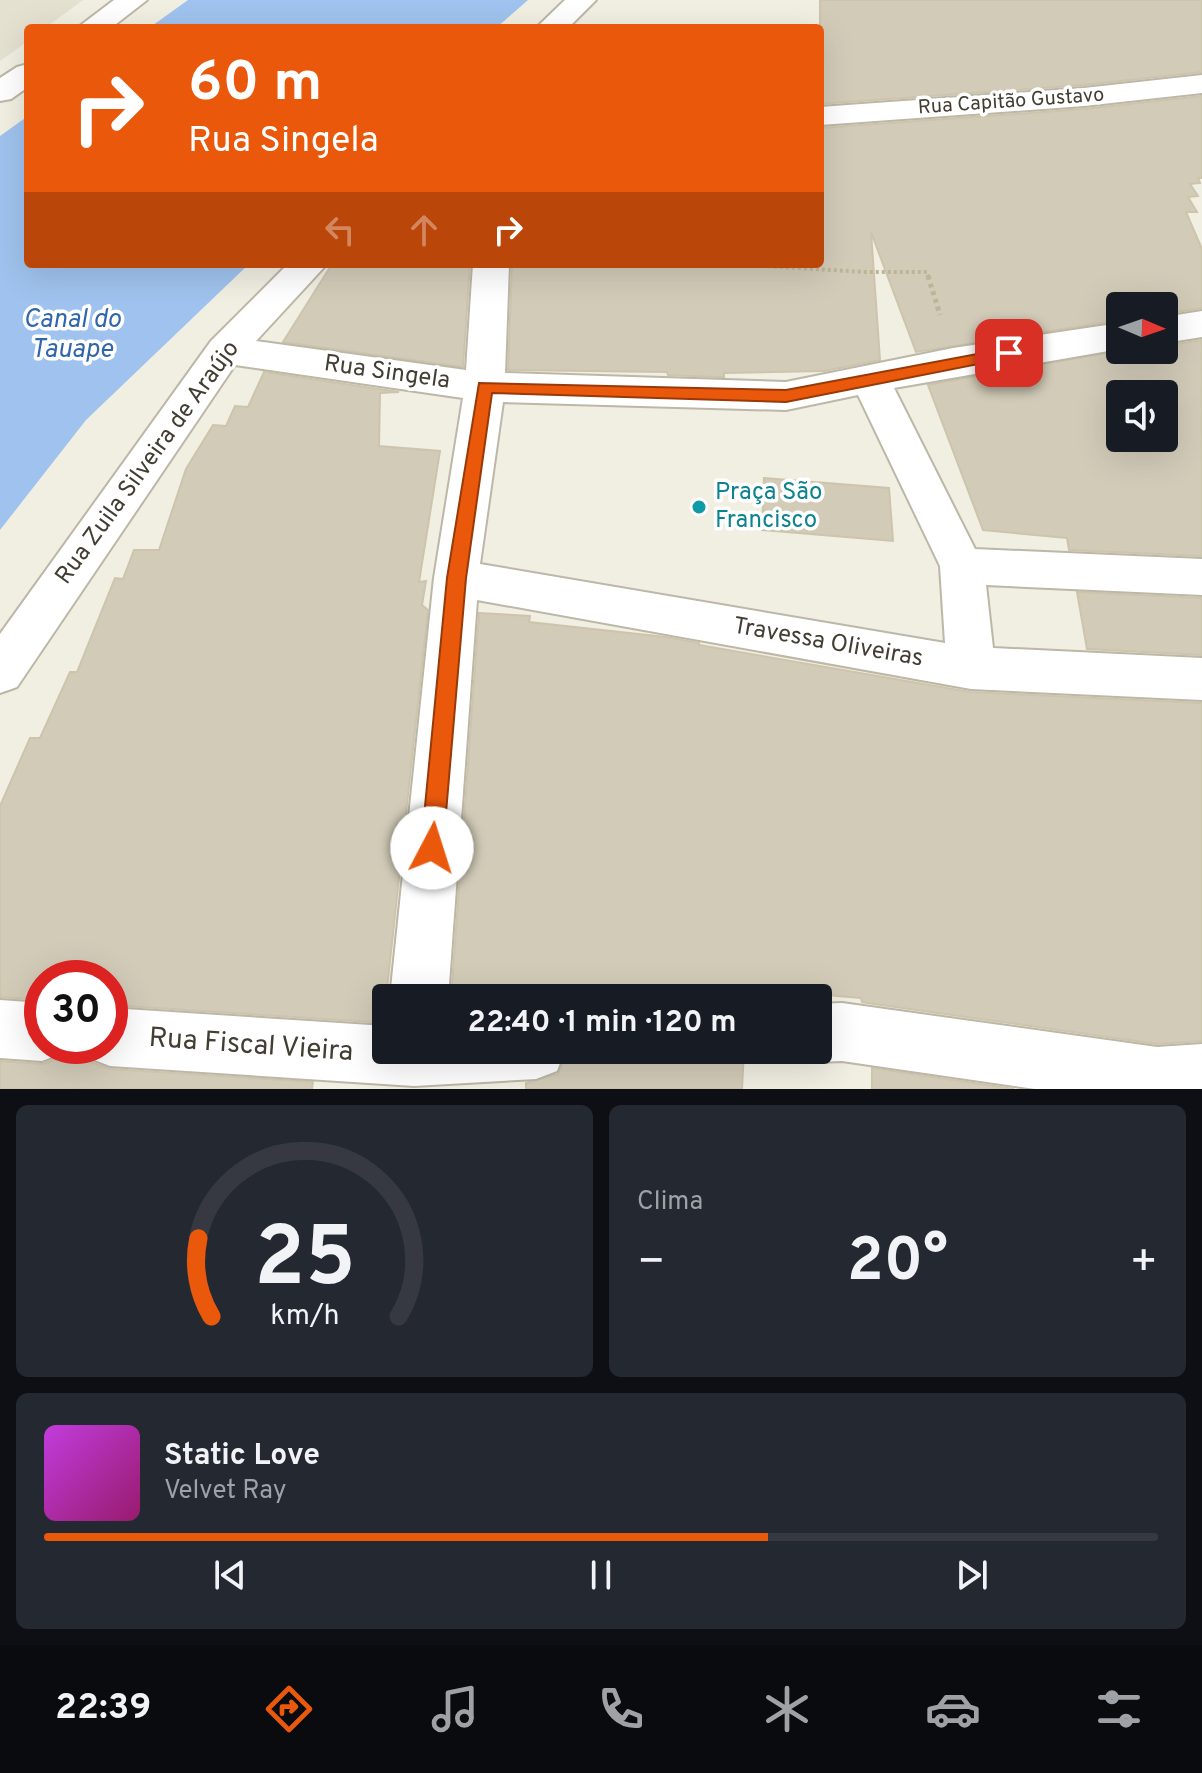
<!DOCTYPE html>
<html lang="pt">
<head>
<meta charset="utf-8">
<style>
	body { margin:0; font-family:Overpass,sans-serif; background:#242831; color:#f1f3f6; height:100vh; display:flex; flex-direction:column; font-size:30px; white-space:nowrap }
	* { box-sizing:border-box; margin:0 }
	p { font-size:26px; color:#9ea1a6 }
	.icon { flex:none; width:44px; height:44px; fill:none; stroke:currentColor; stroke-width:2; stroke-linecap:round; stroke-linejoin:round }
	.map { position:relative; height:1089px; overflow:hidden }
	.side { display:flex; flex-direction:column; gap:16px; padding:16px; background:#0d0f14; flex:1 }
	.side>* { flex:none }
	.hud { position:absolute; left:24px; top:24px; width:800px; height:244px; border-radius:8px; box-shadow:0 8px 32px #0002; background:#ea580c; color:#fff; overflow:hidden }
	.needle { width:52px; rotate:92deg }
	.tools { position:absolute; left:1106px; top:292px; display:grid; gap:16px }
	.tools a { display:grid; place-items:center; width:72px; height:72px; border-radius:8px; background:#171b24; box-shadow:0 8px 32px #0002; font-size:40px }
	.speed { position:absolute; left:24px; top:960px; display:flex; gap:16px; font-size:40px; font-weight:700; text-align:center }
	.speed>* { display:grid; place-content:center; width:104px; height:104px; border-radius:50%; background:#171b24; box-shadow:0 8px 32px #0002; line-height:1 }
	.speed .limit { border:12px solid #d22; background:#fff; color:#111 }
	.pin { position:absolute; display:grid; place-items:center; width:68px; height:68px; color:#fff; margin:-34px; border-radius:16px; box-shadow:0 4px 12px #0006 }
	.me { position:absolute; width:88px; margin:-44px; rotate:5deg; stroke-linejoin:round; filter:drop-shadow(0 0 6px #0008) }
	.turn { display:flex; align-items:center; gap:28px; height:168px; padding:0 32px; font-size:36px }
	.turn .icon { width:104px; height:104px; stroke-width:2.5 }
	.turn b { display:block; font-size:56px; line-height:68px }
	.lanes { display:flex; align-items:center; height:76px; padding:0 32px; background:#0003; justify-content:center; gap:40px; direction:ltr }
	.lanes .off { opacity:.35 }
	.big { font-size:60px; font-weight:700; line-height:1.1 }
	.side .tile { flex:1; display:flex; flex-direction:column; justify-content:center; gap:12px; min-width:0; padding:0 28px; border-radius:12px; background:#242831 }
	.side .dial { align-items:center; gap:0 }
	.dial svg { height:208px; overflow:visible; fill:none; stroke:#363941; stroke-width:7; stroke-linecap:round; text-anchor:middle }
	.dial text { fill:#f1f3f6; stroke:none }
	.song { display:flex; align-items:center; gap:24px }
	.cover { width:96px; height:96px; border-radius:12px; background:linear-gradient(135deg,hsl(290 70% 55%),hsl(320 70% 35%)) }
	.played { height:8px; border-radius:4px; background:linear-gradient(90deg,#ea580c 65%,#363941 65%) }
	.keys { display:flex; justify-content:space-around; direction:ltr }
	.heat { display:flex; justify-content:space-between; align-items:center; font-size:44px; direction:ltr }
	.side .tiles { flex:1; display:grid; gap:16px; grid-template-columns:1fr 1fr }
	.tile:last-child { grid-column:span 2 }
	.trip { position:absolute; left:372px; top:984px; width:460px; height:80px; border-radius:8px; background:#171b24; box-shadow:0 8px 32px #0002; font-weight:700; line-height:80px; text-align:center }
	.tabs { display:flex; height:128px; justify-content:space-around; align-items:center; background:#090b0e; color:#9ea1a6 }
	.tabs .icon { width:56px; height:56px }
	.tabs .active { color:#ea580c }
	.tabs b { font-size:36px; color:#f1f3f6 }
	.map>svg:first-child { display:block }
	.residential { fill:#e5e1d1 }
	.water { fill:#9fc3ee }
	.building { fill:#d2cbb8; stroke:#cdc4ac; stroke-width:2; fill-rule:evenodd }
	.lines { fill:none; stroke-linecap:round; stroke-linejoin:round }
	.minor-casing { stroke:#bcb7a6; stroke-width:4 }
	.path-far1 { stroke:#bdb597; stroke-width:4; stroke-dasharray:3 3; stroke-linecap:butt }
	.path { stroke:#bdb597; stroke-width:5; stroke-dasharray:4 4; stroke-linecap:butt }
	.minor { fill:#fff; fill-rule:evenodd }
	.route { fill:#ea580c; stroke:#983908; stroke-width:2 }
	.culture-dot { fill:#0f9aa8; stroke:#fff; stroke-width:3 }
	.labels { text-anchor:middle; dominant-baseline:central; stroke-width:7; stroke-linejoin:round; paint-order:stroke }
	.far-street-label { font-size:20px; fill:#423e33; stroke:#fff }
	.street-label { font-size:24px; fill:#423e33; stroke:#fff }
	.culture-label { font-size:24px; fill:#0d838f; stroke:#fff; text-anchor:start }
	.water-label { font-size:26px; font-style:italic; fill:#3066aa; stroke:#fff }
	.near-street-label { font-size:28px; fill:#423e33; stroke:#fff }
</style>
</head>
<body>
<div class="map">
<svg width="1202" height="1089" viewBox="0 0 1202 1089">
	<rect width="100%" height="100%" fill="#f1eee2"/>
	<!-- residential -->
	<path class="residential" d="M0,0h83l-38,28h-17v13l-28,20z"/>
	<!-- water -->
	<path class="water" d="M188,0h340l-32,28h-347z
		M28,116v148h221l-163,156 -86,110v-394z"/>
	<!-- building -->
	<path class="building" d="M820,0h382v72l-118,13 -264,19z
		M1202,96v82h-4l2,5 -10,1 8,12 -10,1 9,15h-11l16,37v59l-38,6v-8h-44v14l-204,32 -45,-120 9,128 -56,11 -100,2v4h-6l-50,-2 -1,-3 -159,-2 4,-106h308v-136l264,-19z
		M332,264h138l-7,103 -180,-25z
		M1202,340v216l-133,-6 -2,-12 -84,-8 -55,-145 195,-35h41v-4zM1120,394h44v44h-44z
		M264,372l135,20 -19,1 -1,53 61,5 -21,131 7,-1 -4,24 6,5 -42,388v25l-276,-18v-27h-68v22l-42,-3v-191l30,-68h10l30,-66h7l38,-94 8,1 11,-29h25l27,-81 27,-44 13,1 9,-20 13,1z
		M764,478l125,10 4,53 -131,-11z
		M1077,592l125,6v57l-115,-6z
		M479,613l51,3 -1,6 137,15 33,6v2l271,47 232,11v338l-45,3 -283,-40 -12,-2 -1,-4 -108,-9 1,9h-303z
		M68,1046h14l6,15 22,8 203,13 -1,7h-312v-28l43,3 21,-8z
		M568,1050h176l-2,39h-216v-6l32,-9z
		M872,1068l142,21h-142z"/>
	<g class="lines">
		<defs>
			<path id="minor" d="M114,0h33l-36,28h-34z
				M565,0h31l-28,28h-32z
				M28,64v23l-17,12 -11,2v-23l17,-11z
				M1202,75v18l-118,13 -264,19v-18l264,-19z
				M288,264h39l-71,77 210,29 7,-106h36l-4,109 281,9 167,-34 167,-25v26l-226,39 81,161 227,10v36l-216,-10 7,63 209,10v42l-231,-11 -494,-89 -29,398h-58l44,-420 29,-180 -228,-33 -218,322 -17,6v-59l211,-293zM858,395l82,171 5,77 -465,-79 23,-162 283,8z
				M1202,311v26l-38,6v-26z
				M0,1000l42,3v43h23l-2,7 -21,8 -42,-3z
				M842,1003l315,44 45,-3v45h-167l-193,-28 -24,1 -21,-8 -1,-4h22v-46z
				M110,1008l276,18v24h179l-8,21 -21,8 -122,7 -304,-20 -21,-8 -4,-12h25z"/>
		</defs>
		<!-- minor casing -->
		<use href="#minor" class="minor-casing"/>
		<!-- path-far1 -->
		<path class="path-far1" d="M732,264l133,8h62l2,6"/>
		<!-- path -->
		<path class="path" d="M928,276l12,39"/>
		<!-- minor -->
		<use href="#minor" class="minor"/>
	</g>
	<!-- route -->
	<path class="route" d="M1009,348l5,1v8l-228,45 -294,-9 -26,185 -23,270 -3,7 -8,3 -7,-3 -4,-7 26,-270 32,-195 307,7z"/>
	<!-- markers -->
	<circle class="culture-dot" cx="699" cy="507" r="8"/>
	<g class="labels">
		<!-- far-street labels -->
		<g class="far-street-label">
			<text transform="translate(1011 102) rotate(-4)">Rua Capitão Gustavo</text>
		</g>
		<!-- street labels -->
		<g class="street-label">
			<text transform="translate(387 373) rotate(8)">Rua Singela</text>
			<text transform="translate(148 463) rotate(-54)">Rua Zuila Silveira de Araújo</text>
			<text transform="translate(828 643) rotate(10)">Travessa Oliveiras</text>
		</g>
		<!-- culture labels -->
		<g class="culture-label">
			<text x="715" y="493">Praça São<tspan x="715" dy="28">Francisco</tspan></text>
		</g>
		<!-- water labels -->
		<g class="water-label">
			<text x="72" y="320">Canal do<tspan x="72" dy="30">Tauape</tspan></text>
		</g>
		<!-- near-street labels -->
		<g class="near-street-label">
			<text transform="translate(251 1046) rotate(4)">Rua Fiscal Vieira</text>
		</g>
	</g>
</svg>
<div class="tools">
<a><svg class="needle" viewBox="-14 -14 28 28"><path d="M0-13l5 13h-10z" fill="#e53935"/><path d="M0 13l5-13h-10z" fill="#9ea1a6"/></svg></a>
<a><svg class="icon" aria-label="sound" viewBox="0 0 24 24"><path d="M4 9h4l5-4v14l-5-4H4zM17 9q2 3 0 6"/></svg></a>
</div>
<div class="speed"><div class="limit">30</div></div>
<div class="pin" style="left:1009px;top:353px;background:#d93025"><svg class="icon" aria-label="arrive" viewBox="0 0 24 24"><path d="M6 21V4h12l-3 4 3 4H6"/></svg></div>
<svg class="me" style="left:432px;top:848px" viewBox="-20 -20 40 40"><circle r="19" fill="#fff"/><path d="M0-13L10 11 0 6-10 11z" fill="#ea580c"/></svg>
<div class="trip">22:40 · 1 min · 120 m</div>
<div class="hud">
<div class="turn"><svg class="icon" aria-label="right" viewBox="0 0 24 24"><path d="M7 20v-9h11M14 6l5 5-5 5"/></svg><div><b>60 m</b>Rua Singela</div></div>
<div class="lanes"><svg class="icon off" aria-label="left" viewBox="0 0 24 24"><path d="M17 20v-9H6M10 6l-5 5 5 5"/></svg><svg class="icon off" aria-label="ahead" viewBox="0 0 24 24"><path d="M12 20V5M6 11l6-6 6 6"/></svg><svg class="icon" aria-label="right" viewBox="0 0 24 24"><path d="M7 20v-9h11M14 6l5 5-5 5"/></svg></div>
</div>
</div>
<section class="side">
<div class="tiles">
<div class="tile dial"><svg viewBox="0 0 100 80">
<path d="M14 69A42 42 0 1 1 86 69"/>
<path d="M14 69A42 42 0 0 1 9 39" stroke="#ea580c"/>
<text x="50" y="56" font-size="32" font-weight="700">25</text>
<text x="50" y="72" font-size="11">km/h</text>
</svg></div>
<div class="tile"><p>Clima</p>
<div class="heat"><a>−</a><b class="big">20°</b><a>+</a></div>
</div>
<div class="tile">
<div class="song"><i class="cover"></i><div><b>Static Love</b><p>Velvet Ray</p></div></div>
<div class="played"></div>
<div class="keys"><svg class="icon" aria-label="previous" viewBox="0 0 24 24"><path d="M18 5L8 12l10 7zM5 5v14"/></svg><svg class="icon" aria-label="pause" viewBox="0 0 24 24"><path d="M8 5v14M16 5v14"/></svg><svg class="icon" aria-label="next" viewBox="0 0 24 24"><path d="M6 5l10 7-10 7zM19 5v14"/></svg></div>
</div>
</div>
</section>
<nav class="tabs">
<b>22:39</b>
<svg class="icon active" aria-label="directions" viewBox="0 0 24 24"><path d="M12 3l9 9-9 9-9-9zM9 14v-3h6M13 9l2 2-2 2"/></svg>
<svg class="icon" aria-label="music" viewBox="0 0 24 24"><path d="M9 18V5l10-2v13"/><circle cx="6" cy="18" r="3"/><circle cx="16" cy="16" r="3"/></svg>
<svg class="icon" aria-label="phone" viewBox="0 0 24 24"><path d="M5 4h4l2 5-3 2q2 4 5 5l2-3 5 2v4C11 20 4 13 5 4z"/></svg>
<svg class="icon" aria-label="climate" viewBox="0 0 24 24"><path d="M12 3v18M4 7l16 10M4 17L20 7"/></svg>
<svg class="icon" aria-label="car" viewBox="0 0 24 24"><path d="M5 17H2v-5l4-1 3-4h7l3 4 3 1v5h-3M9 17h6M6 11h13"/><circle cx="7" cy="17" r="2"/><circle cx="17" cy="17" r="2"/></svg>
<svg class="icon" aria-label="filters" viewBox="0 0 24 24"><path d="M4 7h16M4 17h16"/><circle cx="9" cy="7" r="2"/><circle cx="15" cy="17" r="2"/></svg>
</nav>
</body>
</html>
